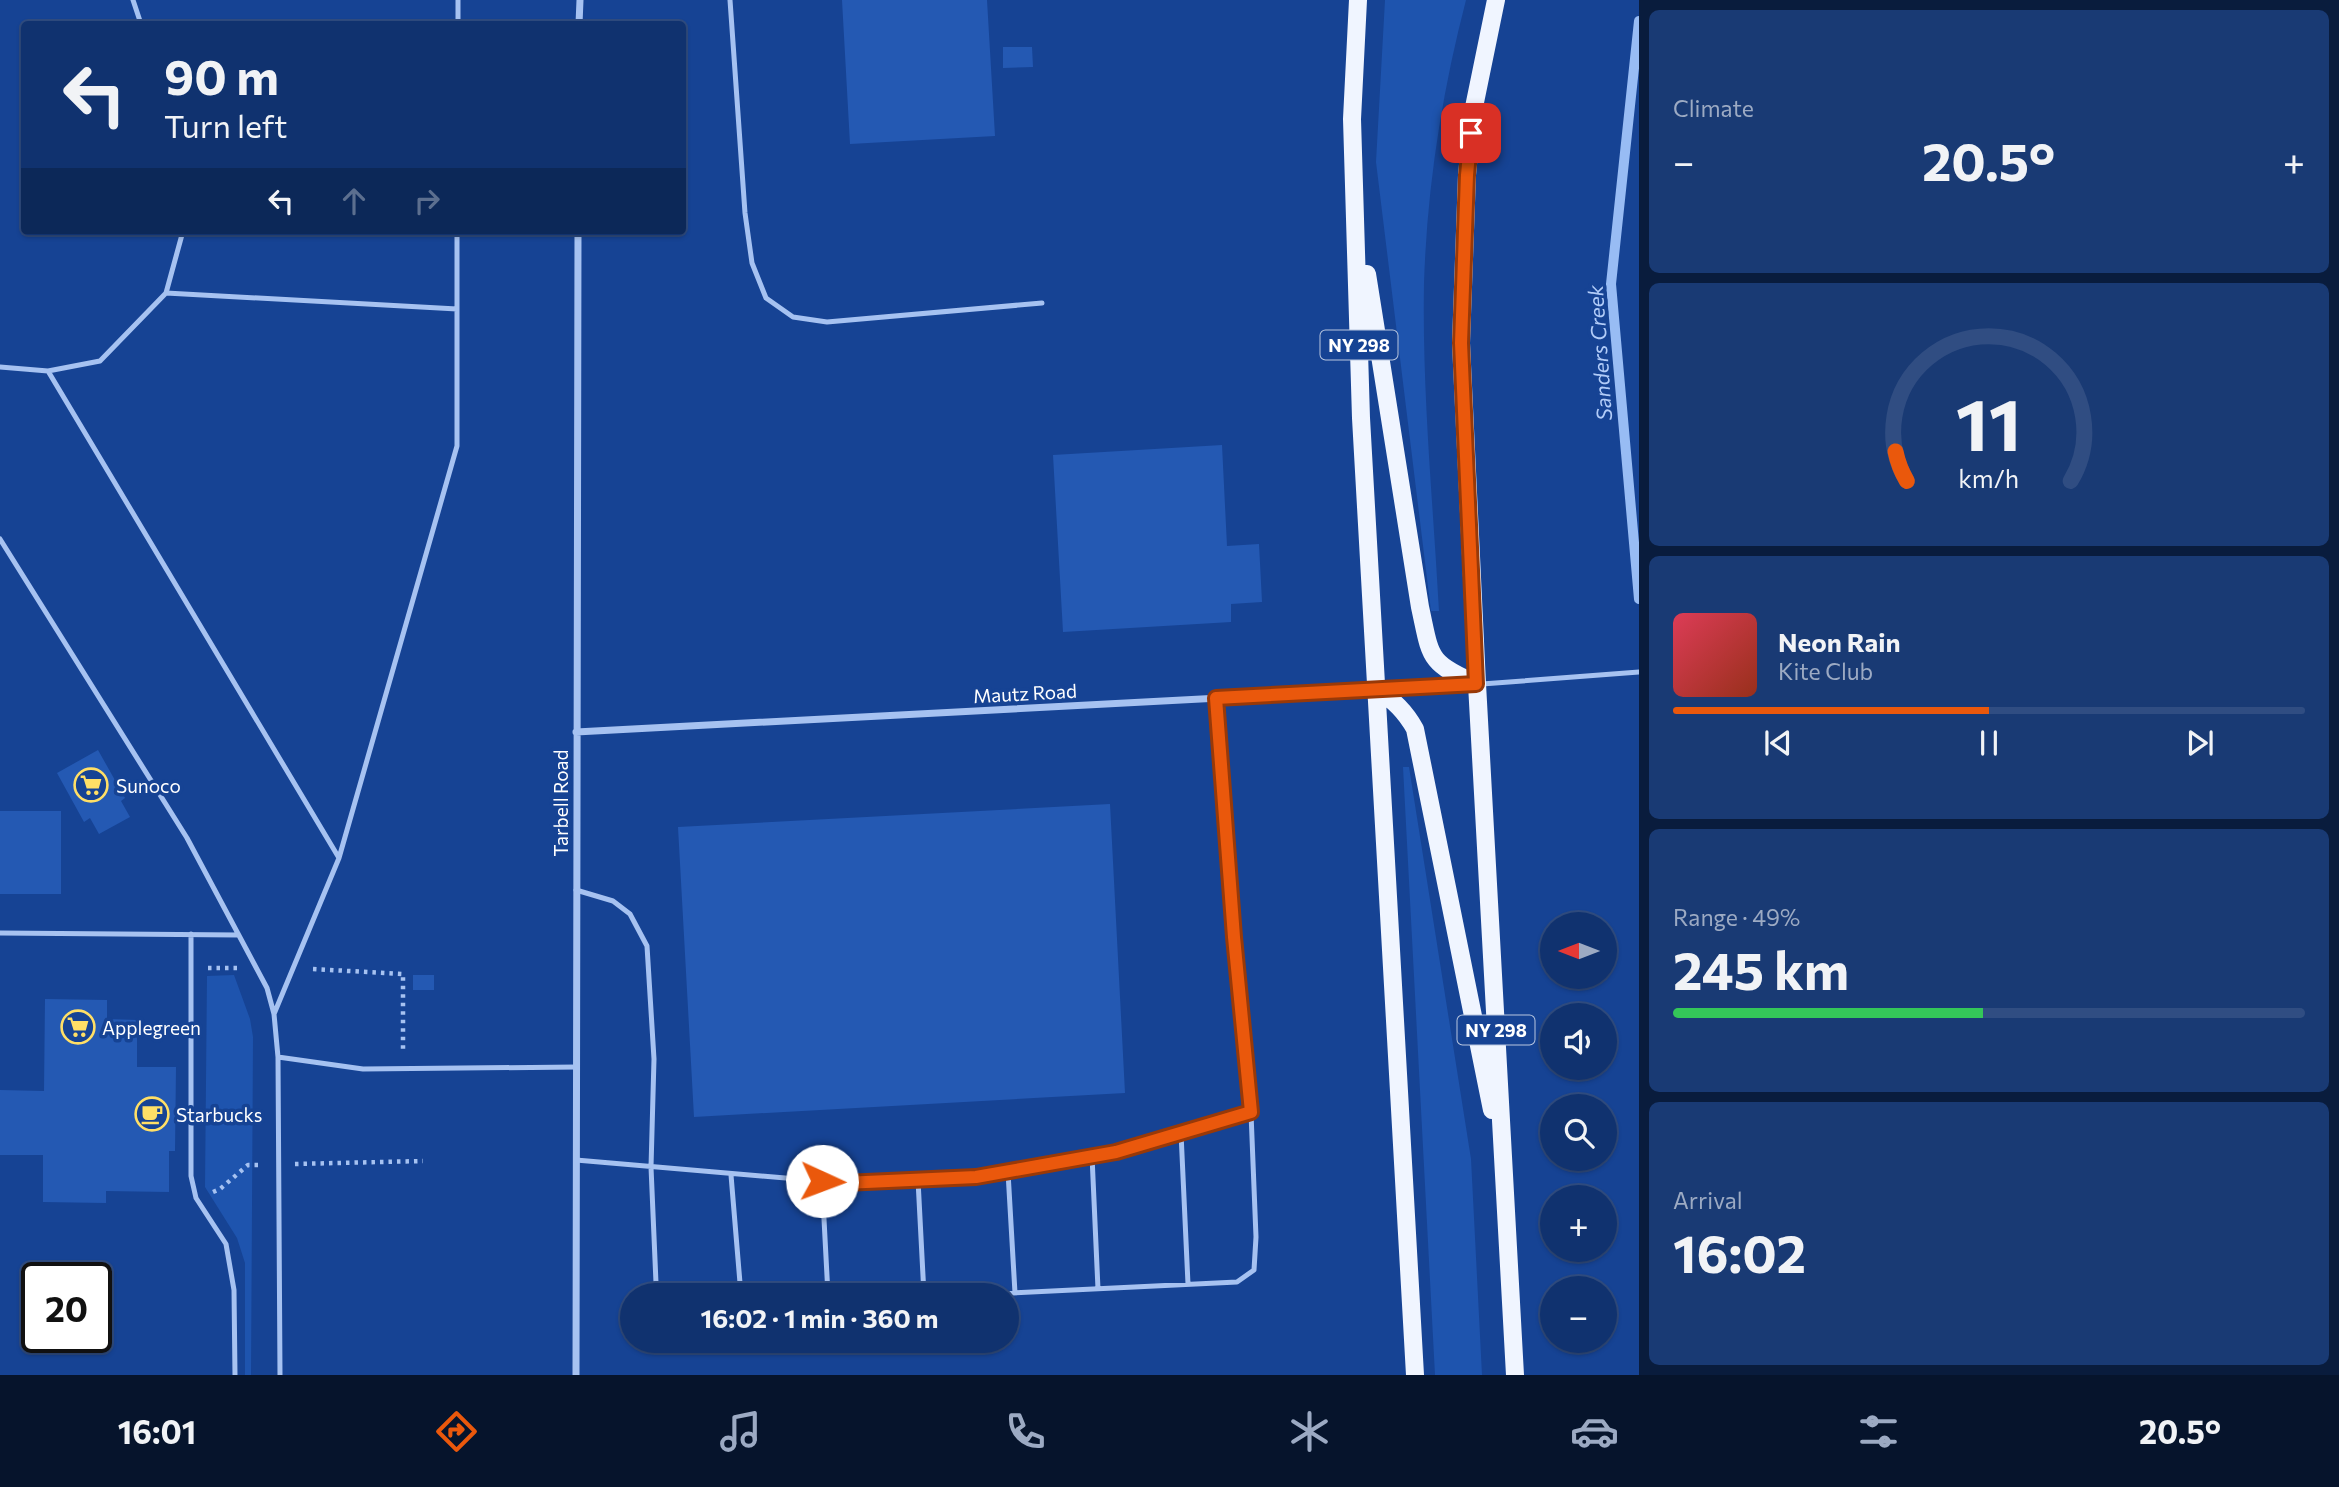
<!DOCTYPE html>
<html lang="en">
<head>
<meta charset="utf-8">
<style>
	body { margin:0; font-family:Commissioner,sans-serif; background:#193a74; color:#f1f3f6; height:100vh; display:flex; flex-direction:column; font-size:26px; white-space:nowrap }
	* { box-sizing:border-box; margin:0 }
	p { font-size:23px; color:#9caac3 }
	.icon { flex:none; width:38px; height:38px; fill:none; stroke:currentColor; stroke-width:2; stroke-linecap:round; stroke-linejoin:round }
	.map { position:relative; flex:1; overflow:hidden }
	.sheet { display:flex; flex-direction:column; gap:10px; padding:10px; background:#091c3d; width:700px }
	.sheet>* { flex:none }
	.hud { position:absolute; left:21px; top:21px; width:665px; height:214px; border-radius:7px; box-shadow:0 2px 5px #0004,0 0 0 2px #304d82; background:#10326f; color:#f1f3f6; overflow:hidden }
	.needle { width:46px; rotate:270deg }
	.tools { position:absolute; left:1540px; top:912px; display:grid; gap:14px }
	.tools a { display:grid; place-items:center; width:77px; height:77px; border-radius:50%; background:#10326f; box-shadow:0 2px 5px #0004,0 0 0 2px #304d82; font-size:35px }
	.speed { position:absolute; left:21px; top:1262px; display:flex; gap:14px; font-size:35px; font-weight:700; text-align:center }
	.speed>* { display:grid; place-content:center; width:91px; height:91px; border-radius:50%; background:#10326f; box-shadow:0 2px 5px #0004,0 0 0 2px #304d82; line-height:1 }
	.speed .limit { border:4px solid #111; border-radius:10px; background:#fff; color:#111 }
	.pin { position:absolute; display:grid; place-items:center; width:60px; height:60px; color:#fff; margin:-30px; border-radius:14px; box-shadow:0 4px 10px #0006 }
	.me { position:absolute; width:77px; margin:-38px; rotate:92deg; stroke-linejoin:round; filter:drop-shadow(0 0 5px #0008) }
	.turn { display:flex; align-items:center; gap:24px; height:147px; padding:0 28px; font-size:32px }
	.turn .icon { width:91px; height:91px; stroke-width:2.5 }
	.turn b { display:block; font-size:49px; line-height:60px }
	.lanes { display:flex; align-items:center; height:66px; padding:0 28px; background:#0003; justify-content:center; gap:35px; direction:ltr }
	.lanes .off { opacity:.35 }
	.big { font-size:52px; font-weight:700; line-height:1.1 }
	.sheet .tile { flex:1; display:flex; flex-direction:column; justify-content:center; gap:10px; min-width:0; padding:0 24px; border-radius:10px; background:#193a74 }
	.sheet .dial { align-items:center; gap:0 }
	.dial svg { height:182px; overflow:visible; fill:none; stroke:#304d82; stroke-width:7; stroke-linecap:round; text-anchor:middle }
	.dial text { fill:#f1f3f6; stroke:none }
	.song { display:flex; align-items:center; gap:21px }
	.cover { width:84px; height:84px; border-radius:10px; background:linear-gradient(135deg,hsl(350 70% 55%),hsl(10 70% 35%)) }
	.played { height:7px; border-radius:4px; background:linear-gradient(90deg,#ea580c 50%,#304d82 50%) }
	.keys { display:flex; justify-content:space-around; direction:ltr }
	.heat { display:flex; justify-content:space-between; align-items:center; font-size:38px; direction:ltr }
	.charge { height:10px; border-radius:5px; background:linear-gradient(90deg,#34c759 49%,#304d82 0) }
	.trip { position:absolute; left:620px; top:1283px; width:399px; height:70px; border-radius:35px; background:#10326f; box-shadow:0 2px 5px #0004,0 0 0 2px #304d82; font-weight:700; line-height:70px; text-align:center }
	.dock { display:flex; height:112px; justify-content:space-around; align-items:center; background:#06142c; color:#9caac3 }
	.dock .icon { width:49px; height:49px }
	.dock .current { color:#ea580c }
	.dock b { font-size:32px; color:#f1f3f6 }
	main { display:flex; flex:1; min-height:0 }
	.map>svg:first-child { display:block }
	.green { fill:#1e54ae }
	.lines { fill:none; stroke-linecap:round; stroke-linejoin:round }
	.stream { stroke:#98bcf4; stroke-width:10 }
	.building { fill:#2459b3 }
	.path { stroke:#a6c2f1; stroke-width:4.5; stroke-dasharray:3.5 5; stroke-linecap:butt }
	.lane { stroke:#a6c2f1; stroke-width:5 }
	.street { stroke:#a6c2f1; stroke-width:7 }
	.primary { stroke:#f0f5ff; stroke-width:18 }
	.route-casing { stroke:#983908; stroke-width:18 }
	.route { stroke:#ea580c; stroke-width:12 }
	.labels { text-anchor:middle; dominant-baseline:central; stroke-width:7; stroke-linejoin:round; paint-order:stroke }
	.shield { fill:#164394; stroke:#b9c7df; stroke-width:2 }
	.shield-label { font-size:18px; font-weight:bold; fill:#fff }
	.street-label { font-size:19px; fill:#fff; stroke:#164394 }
	.poi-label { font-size:19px; fill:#fff; stroke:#164394; text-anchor:start }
	.water-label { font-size:21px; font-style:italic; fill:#b2ccf8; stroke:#164394 }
</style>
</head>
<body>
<main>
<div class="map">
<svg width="1639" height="1375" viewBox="0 0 1639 1375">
	<rect width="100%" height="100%" fill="#164394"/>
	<!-- green -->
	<path class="green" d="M1385,0h81c-24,92 -39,188 -42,283 -2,109 9,219 15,328h-8l-55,-449z
		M1403,767h6l62,392 11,216h-47z
		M234,975l16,44 3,18 -2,338h-6v-112l-8,-25 -32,-51 2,-211z"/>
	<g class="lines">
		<!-- stream -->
		<path class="stream" d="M1639,21l-28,263 28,315"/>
	</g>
	<!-- building -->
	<path class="building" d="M842,0h145l8,136 -145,8z
		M1003,47h29l1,20 -30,1z
		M1222,445l5,101 32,-2 3,58 -31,2v18l-168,10 -10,-177z
		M98,750l27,48 -4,3 9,16 -31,17 -9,-16 -6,4 -27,-49z
		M1110,804l15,289 -431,24 -16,-290z
		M0,811h61v83h-61z
		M413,975h21v15h-21z
		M45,999l62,1v19l30,1v47h39l-1,84h-6v41l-63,-1v12l-63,-1v-47h-43v-65l44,1z"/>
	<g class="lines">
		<!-- path -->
		<path class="path" d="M208,968h30
			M313,969l90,5v79
			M295,1164l128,-3
			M213,1192l7,-3 28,-24h14"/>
		<!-- lane -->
		<path class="lane" d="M133,0l8,24
			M730,0l15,213 7,50 14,35 27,19 34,5 215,-19
			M458,24v-24
			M166,293l291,16
			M0,367l48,4 291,487 -65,156
			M48,371l52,-10 66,-68 17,-62
			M0,539l187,299 80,150 7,26 4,43 2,318
			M1482,684l157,-12
			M339,858l118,-412v-215
			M576,890l37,11 17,13 17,32 7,113 -3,108 5,116 3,12
			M0,933l238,2
			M191,934v242l5,22 30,46 8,46 1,85
			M278,1057l85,12 213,-2
			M1181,1133l7,151
			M1092,1156l6,133
			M576,1160l268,23 132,-6 140,-26 135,-38 -17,-176 -18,-239
			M1008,1172l7,121
			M731,1175l10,120
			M918,1180l6,115
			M822,1181l6,114
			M971,1295l266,-13 17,-12 2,-33 -5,-124"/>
		<!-- street -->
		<path class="street" d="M579,24l1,-24
			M576,732l889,-47
			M576,1375l2,-1144"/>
		<!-- primary -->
		<path class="primary" d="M1358,0l-6,119 9,299 54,957
			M1496,0l-23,112 -6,63 -6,168 16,341 38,691
			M1367,274l53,333c11,50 7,56 57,77
			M1377,689c17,12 28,22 38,40l77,381"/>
	</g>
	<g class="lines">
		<defs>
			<path id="route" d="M822,1181l22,2 132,-6 140,-25 135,-40 -17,-175 -18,-239 260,-14 -15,-341 6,-168 4,-42"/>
		</defs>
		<!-- route casing -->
		<use href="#route" class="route-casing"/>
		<!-- route -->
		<use href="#route" class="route"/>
	</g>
	<!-- icons -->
	<defs>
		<symbol id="supermarket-ring" viewBox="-11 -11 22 22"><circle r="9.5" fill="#164394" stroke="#ffdf66" stroke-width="1.5"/><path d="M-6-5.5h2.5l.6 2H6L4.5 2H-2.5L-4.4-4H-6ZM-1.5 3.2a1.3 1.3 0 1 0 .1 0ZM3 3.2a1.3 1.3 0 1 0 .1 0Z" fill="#ffdf66"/></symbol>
		<symbol id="cafe-ring" viewBox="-11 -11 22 22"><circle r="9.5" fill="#164394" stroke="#ffdf66" stroke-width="1.5"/><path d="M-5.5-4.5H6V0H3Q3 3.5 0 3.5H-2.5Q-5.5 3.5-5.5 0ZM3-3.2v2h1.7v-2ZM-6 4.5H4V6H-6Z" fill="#ffdf66"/></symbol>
	</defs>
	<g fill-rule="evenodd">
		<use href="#supermarket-ring" x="72" y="766" width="38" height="38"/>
		<use href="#supermarket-ring" x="59" y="1008" width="38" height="38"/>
		<use href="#cafe-ring" x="133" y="1095" width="38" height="38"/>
	</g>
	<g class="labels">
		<!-- shield labels -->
		<g class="shield">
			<rect x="1320.5" y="330.5" width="77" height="29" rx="5"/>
			<rect x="1457.5" y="1015.5" width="77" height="29" rx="5"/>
		</g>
		<g class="shield-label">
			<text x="1359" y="345">NY 298</text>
			<text x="1496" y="1030">NY 298</text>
		</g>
		<!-- street labels -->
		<g class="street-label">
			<text transform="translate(1025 693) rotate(-3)">Mautz Road</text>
			<text transform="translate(560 803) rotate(-90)">Tarbell Road</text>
		</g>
		<!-- poi labels -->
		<g class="poi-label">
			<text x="116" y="785">Sunoco</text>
			<text x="102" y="1027">Applegreen</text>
			<text x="176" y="1114">Starbucks</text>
		</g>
		<!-- water labels -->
		<g class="water-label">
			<text transform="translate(1599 353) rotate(-94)">Sanders Creek</text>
		</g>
	</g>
</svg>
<div class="tools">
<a><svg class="needle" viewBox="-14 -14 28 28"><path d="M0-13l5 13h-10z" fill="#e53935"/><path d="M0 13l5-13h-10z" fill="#9caac3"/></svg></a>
<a><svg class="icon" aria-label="sound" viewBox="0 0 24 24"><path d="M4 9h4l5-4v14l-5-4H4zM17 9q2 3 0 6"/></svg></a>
<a><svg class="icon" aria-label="search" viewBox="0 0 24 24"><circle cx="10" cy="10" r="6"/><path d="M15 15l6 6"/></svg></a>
<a>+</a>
<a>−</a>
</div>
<div class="speed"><div class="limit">20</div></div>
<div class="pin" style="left:1471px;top:133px;background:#d93025"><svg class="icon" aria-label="arrive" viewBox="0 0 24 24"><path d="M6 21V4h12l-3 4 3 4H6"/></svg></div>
<svg class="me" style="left:822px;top:1181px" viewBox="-20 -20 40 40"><circle r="19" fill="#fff"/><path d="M0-13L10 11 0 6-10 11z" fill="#ea580c"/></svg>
<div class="trip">16:02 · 1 min · 360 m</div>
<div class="hud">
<div class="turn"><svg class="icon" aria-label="left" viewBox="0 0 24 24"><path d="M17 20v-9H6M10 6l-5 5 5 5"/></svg><div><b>90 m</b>Turn left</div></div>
<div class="lanes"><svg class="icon" aria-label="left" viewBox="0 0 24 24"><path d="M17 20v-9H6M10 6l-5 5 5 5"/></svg><svg class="icon off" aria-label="ahead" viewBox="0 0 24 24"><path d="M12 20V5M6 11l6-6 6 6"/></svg><svg class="icon off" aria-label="right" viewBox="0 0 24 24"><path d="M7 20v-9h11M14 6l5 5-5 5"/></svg></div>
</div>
</div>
<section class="sheet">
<div class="tile"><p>Climate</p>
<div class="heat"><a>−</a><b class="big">20.5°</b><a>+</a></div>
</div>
<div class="tile dial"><svg viewBox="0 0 100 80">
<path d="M14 69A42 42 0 1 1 86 69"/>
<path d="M14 69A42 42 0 0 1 9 56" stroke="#ea580c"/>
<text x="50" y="56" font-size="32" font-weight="700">11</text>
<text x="50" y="72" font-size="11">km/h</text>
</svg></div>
<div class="tile">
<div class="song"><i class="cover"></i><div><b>Neon Rain</b><p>Kite Club</p></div></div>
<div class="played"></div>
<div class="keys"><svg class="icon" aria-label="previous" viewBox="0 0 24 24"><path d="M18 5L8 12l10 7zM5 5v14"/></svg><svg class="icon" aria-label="pause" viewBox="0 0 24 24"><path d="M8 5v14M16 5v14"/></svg><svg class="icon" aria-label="next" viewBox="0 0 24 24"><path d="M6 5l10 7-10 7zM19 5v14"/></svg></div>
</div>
<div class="tile"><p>Range · 49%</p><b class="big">245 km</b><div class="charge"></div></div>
<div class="tile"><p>Arrival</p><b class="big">16:02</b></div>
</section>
</main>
<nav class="dock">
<b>16:01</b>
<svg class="icon current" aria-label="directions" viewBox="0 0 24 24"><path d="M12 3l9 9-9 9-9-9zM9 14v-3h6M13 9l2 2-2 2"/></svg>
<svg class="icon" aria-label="music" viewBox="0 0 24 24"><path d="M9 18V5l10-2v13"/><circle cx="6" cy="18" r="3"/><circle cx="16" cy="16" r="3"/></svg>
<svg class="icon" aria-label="phone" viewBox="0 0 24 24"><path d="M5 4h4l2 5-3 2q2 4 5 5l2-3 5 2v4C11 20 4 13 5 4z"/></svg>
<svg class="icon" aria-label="climate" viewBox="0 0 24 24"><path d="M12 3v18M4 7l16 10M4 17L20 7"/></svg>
<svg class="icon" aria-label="car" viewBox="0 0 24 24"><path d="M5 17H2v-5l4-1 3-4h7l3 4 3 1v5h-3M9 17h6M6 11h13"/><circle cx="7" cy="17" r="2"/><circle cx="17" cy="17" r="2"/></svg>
<svg class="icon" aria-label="filters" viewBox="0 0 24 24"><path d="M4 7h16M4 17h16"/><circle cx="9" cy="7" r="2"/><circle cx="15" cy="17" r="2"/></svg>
<b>20.5°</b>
</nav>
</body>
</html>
